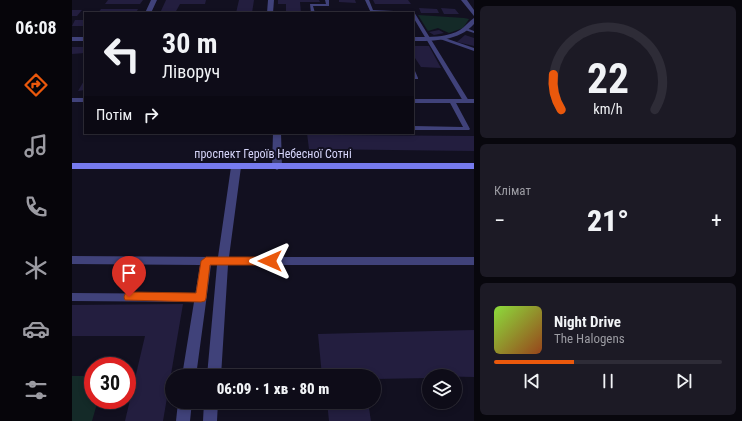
<!DOCTYPE html>
<html lang="uk">
<head>
<meta charset="utf-8">
<style>
	body { margin:0; font-family:"Roboto Condensed",sans-serif; background:#1c1a25; color:#f1f3f6; height:100vh; display:flex; flex-direction:column; font-size:15px; white-space:nowrap }
	* { box-sizing:border-box; margin:0 }
	p { font-size:13px; color:#9b9ba2 }
	.icon { flex:none; width:22px; height:22px; fill:none; stroke:currentColor; stroke-width:2; stroke-linecap:round; stroke-linejoin:round }
	.map { position:relative; flex:1; overflow:hidden }
	.side { display:flex; flex-direction:column; gap:6px; padding:6px; background:#08070d; width:268px }
	.side>* { flex:none }
	.guide { position:absolute; left:12px; top:12px; width:330px; height:122px; border-radius:0px; box-shadow:0 2px 6px #0003,0 0 0 1px #2e2c37; background:#0e0c18; color:#f1f3f6; overflow:hidden }
	.tools { position:absolute; left:350px; top:369px; display:grid; gap:8px }
	.tools a { display:grid; place-items:center; width:40px; height:40px; border-radius:50%; background:#0e0c18; box-shadow:0 2px 6px #0003,0 0 0 1px #2e2c37; font-size:20px }
	.speed { position:absolute; left:12px; top:357px; display:flex; gap:8px; font-size:20px; font-weight:700; text-align:center }
	.speed>* { display:grid; place-content:center; width:52px; height:52px; border-radius:50%; background:#0e0c18; box-shadow:0 2px 6px #0003,0 0 0 1px #2e2c37; line-height:1 }
	.speed .limit { border:6px solid #d22; background:#fff; color:#111 }
	.pin { position:absolute; display:grid; place-items:center; width:34px; height:34px; color:#fff; margin:-41px -17px; border-radius:50% 50% 50% 0; rotate:-45deg; box-shadow:0 0 4px #0007 }
	.pin .icon { rotate:45deg }
	.me { position:absolute; width:44px; margin:-22px; rotate:270deg; stroke-linejoin:round; filter:drop-shadow(0 0 3px #0008) }
	.turn { display:flex; align-items:center; gap:14px; height:84px; padding:0 12px; font-size:18px }
	.turn .icon { width:52px; height:52px; stroke-width:2.5 }
	.turn b { display:block; font-size:28px; line-height:34px }
	.then { display:flex; align-items:center; height:38px; padding:0 12px; background:#0003; gap:8px; font-size:15px }
	.big { font-size:30px; font-weight:800; line-height:1.1 }
	.side .card { flex:1; display:flex; flex-direction:column; justify-content:center; gap:6px; min-width:0; padding:0 14px; border-radius:6px; background:#1c1a25 }
	.side .dial { align-items:center; gap:0 }
	.dial svg { height:104px; overflow:visible; fill:none; stroke:#2e2c37; stroke-width:7; stroke-linecap:round; text-anchor:middle }
	.dial text { fill:#f1f3f6; stroke:none }
	.song { display:flex; align-items:center; gap:12px }
	.cover { width:48px; height:48px; border-radius:6px; background:linear-gradient(135deg,hsl(90 70% 55%),hsl(20 70% 35%)) }
	.played { height:4px; border-radius:2px; background:linear-gradient(90deg,#ea580c 35%,#2e2c37 35%) }
	.keys { display:flex; justify-content:space-around; direction:ltr }
	.heat { display:flex; justify-content:space-between; align-items:center; font-size:22px; direction:ltr }
	.trip { position:absolute; left:93px; top:369px; width:216px; height:40px; border-radius:20px; background:#0e0c18; box-shadow:0 2px 6px #0003,0 0 0 1px #2e2c37; font-weight:800; line-height:40px; text-align:center }
	main { display:flex; flex:1; min-height:0 }
	.tab-bar { display:flex; flex-direction:column; width:72px; justify-content:space-around; align-items:center; background:#06050a; color:#9b9ba2 }
	.tab-bar .icon { width:28px; height:28px }
	.tab-bar .on { color:#ea580c }
	.tab-bar b { font-size:18px; color:#f1f3f6 }
	.map>svg:first-child { display:block }
	.green { fill:#142a28 }
	.building { fill:#231e3f }
	.lines { fill:none; stroke-linecap:round; stroke-linejoin:round }
	.lane { fill:#40427a; fill-rule:evenodd }
	.street { fill:#40427a; fill-rule:evenodd }
	.secondary { fill:#777bef; fill-rule:evenodd }
	.route { fill:#ea580c; stroke:#983908 }
	.labels { text-anchor:middle; dominant-baseline:central; stroke-width:4; stroke-linejoin:round; paint-order:stroke }
	.street-label { font-size:12px; fill:#d6d5fa; stroke:#121020 }
</style>
</head>
<body>
<main>
<nav class="tab-bar">
<b>06:08</b>
<svg class="icon on" aria-label="directions" viewBox="0 0 24 24"><path d="M12 3l9 9-9 9-9-9zM9 14v-3h6M13 9l2 2-2 2"/></svg>
<svg class="icon" aria-label="music" viewBox="0 0 24 24"><path d="M9 18V5l10-2v13"/><circle cx="6" cy="18" r="3"/><circle cx="16" cy="16" r="3"/></svg>
<svg class="icon" aria-label="phone" viewBox="0 0 24 24"><path d="M5 4h4l2 5-3 2q2 4 5 5l2-3 5 2v4C11 20 4 13 5 4z"/></svg>
<svg class="icon" aria-label="climate" viewBox="0 0 24 24"><path d="M12 3v18M4 7l16 10M4 17L20 7"/></svg>
<svg class="icon" aria-label="car" viewBox="0 0 24 24"><path d="M5 17H2v-5l4-1 3-4h7l3 4 3 1v5h-3M9 17h6M6 11h13"/><circle cx="7" cy="17" r="2"/><circle cx="17" cy="17" r="2"/></svg>
<svg class="icon" aria-label="filters" viewBox="0 0 24 24"><path d="M4 7h16M4 17h16"/><circle cx="9" cy="7" r="2"/><circle cx="15" cy="17" r="2"/></svg>
</nav>
<div class="map">
<svg width="402" height="421" viewBox="0 0 402 421">
	<rect width="100%" height="100%" fill="#121020"/>
	<!-- green -->
	<path class="green" d="M346,15l46,3 5,1 -6,9 -14,5 -11,-5 -10,3z
		M0,376h21v24h5l-6,21h-20z"/>
	<!-- building -->
	<path class="building" d="M36,0h35l-3,4h-35z
		M94,0h40l-1,4h-25l-5,9h-15z
		M167,0h15l-2,13h-16z
		M206,0h41l1,2h-20l1,11h-15v-9h-8z
		M267,0h16l1,3 -17,-1z
		M301,0h35l3,4h-36z
		M347,8l18,1 2,4h-18z
		M369,8l14,1 4,5h-15z
		M29,9h37l-2,4h-38z
		M0,10h10l-5,6h-5z
		M3,20h10v6h-13z
		M367,30l5,3 -10,2 -5,-3z
		M393,35l9,3v8l-17,-4z
		M341,46h16l12,22 -20,-1 -8,-12z
		M0,47h13v6l-13,1z
		M13,79v11l-7,1z
		M235,133h25l1,2 141,1v15l-165,-2z
		M111,304l-20,117h-38l20,-85h-73v-31z
		M402,330v47l-45,-1v2l-55,1v-3h-52l-4,-42z
		M255,402h41l3,19h-42z"/>
	<g class="lines">
		<!-- lane -->
		<path class="lane" d="M253,0h4v6h-16l2,7h-4l-1,-9h16z
			M293,0h4l4,10 41,2 55,89 -1,1 -2,1 -3,-2 -50,-84v-4h-42z
			M394,28l8,3v2l-9,-3 -1,-1z
			M368,37h2l32,11v3l-34,-12z
			M341,71h2l3,7v1h-5z
			M380,99l3,2 15,28 -1,1h-56v-4l50,1 -14,-26z
			M0,293l129,1 3,1 1,3 -1,3 -3,1 -129,-1z"/>
		<!-- street -->
		<path class="street" d="M79,0h6l-6,13h-6z
			M196,0h6l-1,13h-6z
			M389,0h6l7,10v6z
			M402,18v6c-15,17 -39,17 -61,17v-4c15,0 33,1 47,-7 5,-3 9,-9 14,-12z
			M0,37h13v4h-13z
			M0,98h13v4h-13z
			M341,99h61v4h-61z
			M201,133h8l1,34 -5,3 -5,-3z
			M164,164l5,3 -12,90h245v8h-246l-7,111h-14l10,-111h-6l-15,111h-14l18,-111 -128,-1v-8l146,1 13,-90z
			M106,402h14l-2,19h-14z
			M132,402h14l-1,19h-14z"/>
		<!-- secondary -->
		<path class="secondary" d="M0,163h402v6h-402z"/>
	</g>
	<!-- route -->
	<path class="route" d="M134,257h64l5,4 -5,4h-60l-4,33 -1,3 -4,1 -76,-2 -1,-3 1,-3 4,-2 67,1 5,-32z"/>
	<g class="labels">
		<!-- street labels -->
		<g class="street-label">
			<text x="201" y="154">проспект Героїв Небесної Сотні</text>
		</g>
	</g>
</svg>
<div class="tools">
<a><svg class="icon" aria-label="layers" viewBox="0 0 24 24"><path d="M12 4l9 5-9 5-9-5zM3 14l9 5 9-5"/></svg></a>
</div>
<div class="speed"><div class="limit">30</div></div>
<div class="pin" style="left:57px;top:297px;background:#d93025"><svg class="icon" aria-label="arrive" viewBox="0 0 24 24"><path d="M6 21V4h12l-3 4 3 4H6"/></svg></div>
<svg class="me" style="left:198px;top:261px" viewBox="-20 -20 40 40"><path d="M0-17L14 15 0 8-14 15z" fill="#ea580c" stroke="#fff" stroke-width="4"/></svg>
<div class="trip">06:09 · 1 хв · 80 m</div>
<div class="guide">
<div class="turn"><svg class="icon" aria-label="left" viewBox="0 0 24 24"><path d="M17 20v-9H6M10 6l-5 5 5 5"/></svg><div><b>30 m</b>Ліворуч</div></div>
<div class="then">Потім<svg class="icon" aria-label="right" viewBox="0 0 24 24"><path d="M7 20v-9h11M14 6l5 5-5 5"/></svg></div>
</div>
</div>
<section class="side">
<div class="card dial"><svg viewBox="0 0 100 80">
<path d="M14 69A42 42 0 1 1 86 69"/>
<path d="M14 69A42 42 0 0 1 8 42" stroke="#ea580c"/>
<text x="50" y="56" font-size="32" font-weight="700">22</text>
<text x="50" y="72" font-size="11">km/h</text>
</svg></div>
<div class="card"><p>Клімат</p>
<div class="heat"><a>−</a><b class="big">21°</b><a>+</a></div>
</div>
<div class="card">
<div class="song"><i class="cover"></i><div><b>Night Drive</b><p>The Halogens</p></div></div>
<div class="played"></div>
<div class="keys"><svg class="icon" aria-label="previous" viewBox="0 0 24 24"><path d="M18 5L8 12l10 7zM5 5v14"/></svg><svg class="icon" aria-label="pause" viewBox="0 0 24 24"><path d="M8 5v14M16 5v14"/></svg><svg class="icon" aria-label="next" viewBox="0 0 24 24"><path d="M6 5l10 7-10 7zM19 5v14"/></svg></div>
</div>
</section>
</main>
</body>
</html>
